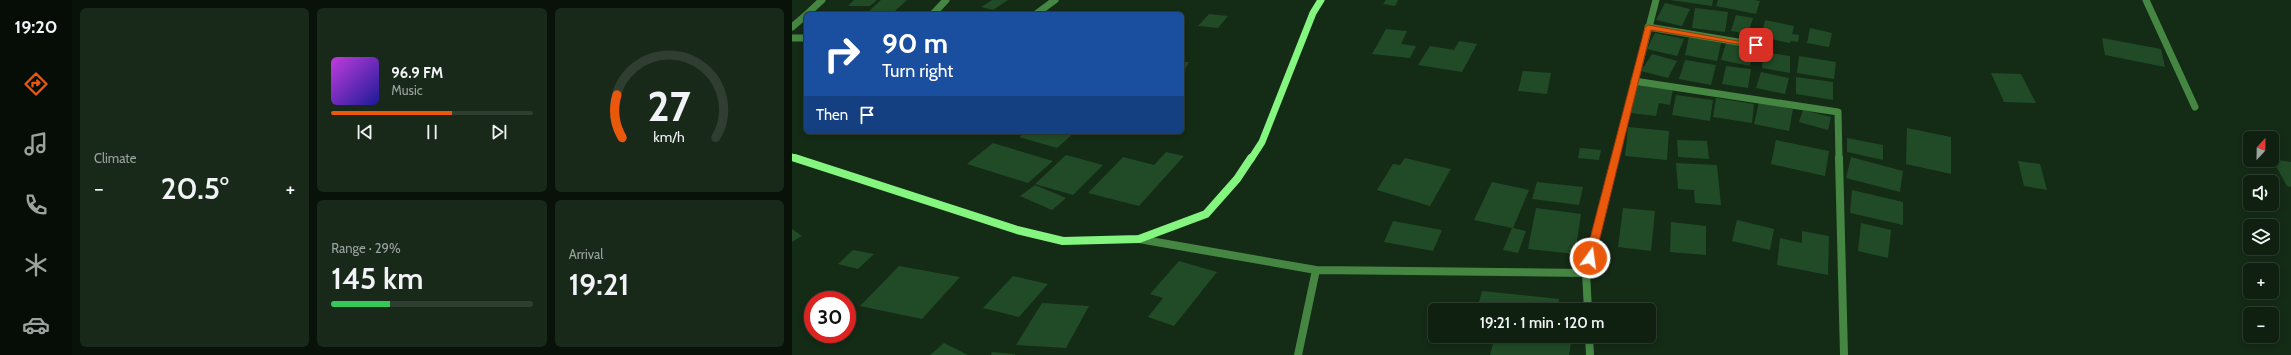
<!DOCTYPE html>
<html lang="en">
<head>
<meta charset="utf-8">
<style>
	body { margin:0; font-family:Cabin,sans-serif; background:#182819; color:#f1f3f6; height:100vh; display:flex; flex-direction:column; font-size:15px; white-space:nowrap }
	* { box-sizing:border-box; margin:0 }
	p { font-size:13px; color:#9ba39f }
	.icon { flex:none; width:22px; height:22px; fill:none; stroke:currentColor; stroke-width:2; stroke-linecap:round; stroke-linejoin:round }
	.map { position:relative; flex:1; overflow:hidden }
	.drawer { display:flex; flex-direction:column; gap:8px; padding:8px; background:#081209; width:720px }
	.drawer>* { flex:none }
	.hud { position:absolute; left:12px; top:12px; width:380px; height:122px; border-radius:6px; box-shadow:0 2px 6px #0003,0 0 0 1px #2f3e30; background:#1a4fa0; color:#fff; overflow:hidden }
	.needle { width:26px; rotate:22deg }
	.buttons { position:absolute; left:1451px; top:131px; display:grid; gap:8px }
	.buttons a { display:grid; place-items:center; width:36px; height:36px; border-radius:6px; background:#0f2010; box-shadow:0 2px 6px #0003,0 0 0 1px #2f3e30; font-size:20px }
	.speed { position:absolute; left:12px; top:291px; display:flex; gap:8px; font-size:20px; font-weight:700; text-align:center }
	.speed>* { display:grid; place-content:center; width:52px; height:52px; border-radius:50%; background:#0f2010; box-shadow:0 2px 6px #0003,0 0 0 1px #2f3e30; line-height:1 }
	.speed .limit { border:6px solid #d22; background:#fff; color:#111 }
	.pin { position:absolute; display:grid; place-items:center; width:34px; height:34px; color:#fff; margin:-17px; border-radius:8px; box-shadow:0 2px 6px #0006 }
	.me { position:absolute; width:44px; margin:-22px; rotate:14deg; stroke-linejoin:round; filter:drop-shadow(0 0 3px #0008) }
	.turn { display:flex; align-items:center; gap:14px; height:84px; padding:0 12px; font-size:18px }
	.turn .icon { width:52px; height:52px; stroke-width:2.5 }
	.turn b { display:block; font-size:28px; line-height:34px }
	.then { display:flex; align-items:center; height:38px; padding:0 12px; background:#0003; gap:8px; font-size:15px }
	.big { font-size:30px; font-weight:600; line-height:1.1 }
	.drawer .widget { flex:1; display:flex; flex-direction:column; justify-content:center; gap:6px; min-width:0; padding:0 14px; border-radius:6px; background:#182819 }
	.drawer .dial { align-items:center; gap:0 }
	.dial svg { height:104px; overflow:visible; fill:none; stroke:#2f3e30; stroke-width:7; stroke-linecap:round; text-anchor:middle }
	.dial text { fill:#f1f3f6; stroke:none }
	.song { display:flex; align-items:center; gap:12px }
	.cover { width:48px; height:48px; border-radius:6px; background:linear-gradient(135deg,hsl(290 70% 55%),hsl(240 70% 35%)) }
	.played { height:4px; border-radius:2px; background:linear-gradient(90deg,#ea580c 60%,#2f3e30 60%) }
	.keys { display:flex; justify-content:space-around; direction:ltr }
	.heat { display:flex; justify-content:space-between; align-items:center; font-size:22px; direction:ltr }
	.charge { height:6px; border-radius:3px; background:linear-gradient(90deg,#34c759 29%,#2f3e30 0) }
	.drawer .tiles { flex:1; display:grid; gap:8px; grid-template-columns:repeat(3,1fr) }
	.widget:first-child { grid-row:span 2 }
	.trip { position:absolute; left:636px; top:303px; width:228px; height:40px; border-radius:6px; background:#0f2010; box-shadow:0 2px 6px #0003,0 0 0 1px #2f3e30; font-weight:600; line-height:40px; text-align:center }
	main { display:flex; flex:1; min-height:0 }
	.tabs { display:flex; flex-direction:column; width:72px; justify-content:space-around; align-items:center; background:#060d06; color:#9ba39f }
	.tabs .icon { width:28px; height:28px }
	.tabs .on { color:#ea580c }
	.tabs b { font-size:18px; color:#f1f3f6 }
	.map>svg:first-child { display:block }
	.building { fill:#214b27 }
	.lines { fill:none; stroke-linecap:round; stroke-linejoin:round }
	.street-far1 { stroke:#458643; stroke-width:7 }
	.street { stroke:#458643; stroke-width:8 }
	.secondary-far1 { stroke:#84f57f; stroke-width:7 }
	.secondary { stroke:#84f57f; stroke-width:8 }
	.route { fill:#ea580c; stroke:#983908 }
</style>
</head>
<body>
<main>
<nav class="tabs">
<b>19:20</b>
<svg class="icon on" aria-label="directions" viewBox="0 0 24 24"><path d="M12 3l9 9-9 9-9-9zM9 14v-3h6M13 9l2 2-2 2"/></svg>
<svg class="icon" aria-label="music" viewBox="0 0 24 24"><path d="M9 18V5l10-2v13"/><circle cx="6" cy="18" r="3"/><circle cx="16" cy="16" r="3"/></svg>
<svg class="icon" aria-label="phone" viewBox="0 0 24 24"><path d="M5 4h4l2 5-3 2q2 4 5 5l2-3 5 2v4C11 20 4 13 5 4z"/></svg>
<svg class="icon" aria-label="climate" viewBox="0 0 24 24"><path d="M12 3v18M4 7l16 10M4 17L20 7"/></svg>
<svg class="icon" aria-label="car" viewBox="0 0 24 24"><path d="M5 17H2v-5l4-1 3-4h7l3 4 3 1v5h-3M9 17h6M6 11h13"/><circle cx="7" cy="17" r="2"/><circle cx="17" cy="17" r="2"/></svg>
</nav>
<section class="drawer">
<div class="tiles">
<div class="widget"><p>Climate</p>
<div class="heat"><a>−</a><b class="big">20.5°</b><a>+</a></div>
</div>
<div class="widget">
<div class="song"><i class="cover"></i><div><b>96.9 FM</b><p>Music</p></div></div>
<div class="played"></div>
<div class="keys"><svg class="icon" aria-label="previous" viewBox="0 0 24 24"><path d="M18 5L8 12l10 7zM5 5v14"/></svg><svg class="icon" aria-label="pause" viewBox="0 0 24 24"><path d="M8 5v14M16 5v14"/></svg><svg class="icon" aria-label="next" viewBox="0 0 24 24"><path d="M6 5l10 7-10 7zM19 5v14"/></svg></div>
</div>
<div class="widget dial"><svg viewBox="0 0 100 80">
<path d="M14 69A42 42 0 1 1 86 69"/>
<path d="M14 69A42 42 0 0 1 10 36" stroke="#ea580c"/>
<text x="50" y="56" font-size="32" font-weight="700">27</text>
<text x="50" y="72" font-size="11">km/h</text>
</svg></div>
<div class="widget"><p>Range · 29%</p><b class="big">145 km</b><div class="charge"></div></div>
<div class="widget"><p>Arrival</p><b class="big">19:21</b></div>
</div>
</section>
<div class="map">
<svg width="1499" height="355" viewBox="0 0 1499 355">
	<rect width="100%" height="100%" fill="#142b16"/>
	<!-- building -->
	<path class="building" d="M62,0h23l-7,6h-22z
		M89,0h26l-12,11 21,1 -2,2h-65l3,-3h17z
		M200,0h16l-15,10 -12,-3z
		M594,0h12l-3,6 -12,-2z
		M878,0h43l-1,6z
		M926,0h36l6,1 -4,13 -40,-8z
		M873,3l25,6 -8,17 -26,-6z
		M903,8l33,4 -3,20 -33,-4z
		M417,14l19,2 -10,12 -20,-2z
		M944,15l17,3 -5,16 -17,-3z
		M973,20l29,6 -2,8 7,1 -1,7 -7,-1 -1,2 -29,-6z
		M1018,28l22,5 -3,14 -22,-4z
		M594,29l21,2 -6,13 15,2 -6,12 -38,-4z
		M863,33l29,6 -7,17 -30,-7z
		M897,37l32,6 -4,18 -32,-6z
		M1310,38l59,11 4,18 -60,-12z
		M667,41l18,3 -15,28 -44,-7 12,-19 24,4z
		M934,43l29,5 -5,18 -29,-6z
		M971,52l27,4v17l-28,-5z
		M860,54l25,7 -9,17 -27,-7z
		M1007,56l37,6 -2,17 -37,-6z
		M893,60l31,5 -5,20 -32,-6z
		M390,62h7l-7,13z
		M934,66l25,3 -3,19 -26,-4z
		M731,71l28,2 -4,21 -29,-3z
		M969,72l28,6 -4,16 -29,-6z
		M1199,73l30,1 15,29 -32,-1z
		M1004,77l37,5v18l-37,-6z
		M844,84l37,5 -3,16 -11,-2 -3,13 -26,-3z
		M884,95l37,5 -3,21 -38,-6z
		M924,98l38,6 -2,19 -39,-6z
		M967,102l34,7 -4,22 -35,-7z
		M1011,110l28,7 -3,13 -29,-8z
		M836,127l41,4 -2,29 -42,-4z
		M1115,128l44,9v37l-45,-10z
		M233,132h50l-18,16 -38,-11z
		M1055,138l36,7v15l-36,-8z
		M885,140l30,1 2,18 -31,-2z
		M984,140l53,11 -4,25 -54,-12z
		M201,143l60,18 -25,22 -61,-19z
		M788,148l21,2 -2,10 -21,-2z
		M374,152l18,4 -45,50 -51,-13 35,-36 31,8z
		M274,155l37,10 -30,30 -38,-11z
		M1059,157l52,14 -3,21 -54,-14z
		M613,158l46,11 -21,37 -53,-16 16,-26 7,1z
		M1480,159l19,3v25l-4,-1z
		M1226,161l22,3 7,26 -23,-4z
		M884,163l41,2 4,40 -26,-2 -1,-13 -16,-1z
		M700,182l37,8 -16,38 13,3 -8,22 -15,-3 9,-22 -38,-8z
		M745,182l46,5 -4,18 -47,-6z
		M243,185l31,13 -14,12 -32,-14z
		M1060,190l51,12v23l-53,-12z
		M744,208l45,6 -6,40 -47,-5z
		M831,208l32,3 -4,40 -33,-4z
		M945,220l37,9 -4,21 -38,-9z
		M601,221l49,9 -9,21 -49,-9z
		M879,222l35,4v29l-36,-3z
		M1069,223l30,7 -3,28 -30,-7z
		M0,229l10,7 -10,6z
		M1010,231l27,5 -1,39 -51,-10 3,-27 22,5z
		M61,250l21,4 -16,15 -20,-5z
		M387,261l38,11 -43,54 -26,-9 15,-19 -13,-4z
		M107,266l61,11 -38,42 -62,-13z
		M221,276l35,8 -29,33 -36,-9z
		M690,291l77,8 -1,11h-81z
		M250,303l47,3 -23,42 -50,-3z
		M703,336h35l41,6 -2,13h-79z
		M152,343l24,12h-38z
		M200,352l23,2v1h-24z"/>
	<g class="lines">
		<!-- street-far1 -->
		<path class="street-far1" d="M1354,0l49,107
			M15,14l15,-14
			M141,14l13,-14
			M244,14l19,-14
			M0,27l14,-12
			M856,27l108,18
			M0,38h14
			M842,81l204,31 1,47
			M823,159l41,-159"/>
		<!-- street -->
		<path class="street" d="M1047,158l5,197
			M347,239l177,31 270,3 29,-115
			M794,273l2,37
			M797,336l1,19
			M506,355l18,-85"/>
		<!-- secondary-far1 -->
		<path class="secondary-far1" d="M0,157l6,2
			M459,159l11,-17 51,-129 8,-13"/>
		<!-- secondary -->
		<path class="secondary" d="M3,158l222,72 46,11 76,-2 67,-25 31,-35 14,-21"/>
	</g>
	<!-- route -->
	<path class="route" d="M856,25l112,20 -4,2 -105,-17 -56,228 -5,4 -5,-4 60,-231z"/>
</svg>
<div class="buttons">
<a><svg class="needle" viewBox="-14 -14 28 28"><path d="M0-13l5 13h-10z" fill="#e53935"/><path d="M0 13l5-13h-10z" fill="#9ba39f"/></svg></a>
<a><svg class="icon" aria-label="sound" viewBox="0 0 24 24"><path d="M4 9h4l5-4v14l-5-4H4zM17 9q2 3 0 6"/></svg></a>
<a><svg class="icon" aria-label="layers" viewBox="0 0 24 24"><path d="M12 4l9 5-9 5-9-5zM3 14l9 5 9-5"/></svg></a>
<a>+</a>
<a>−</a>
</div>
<div class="speed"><div class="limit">30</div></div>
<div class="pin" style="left:964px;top:45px;background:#d93025"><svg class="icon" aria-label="arrive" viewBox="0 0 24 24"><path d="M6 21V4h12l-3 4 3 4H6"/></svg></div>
<svg class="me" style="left:798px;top:258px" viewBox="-20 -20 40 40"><circle r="17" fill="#ea580c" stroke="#fff" stroke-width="3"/><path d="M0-11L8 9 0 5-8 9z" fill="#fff"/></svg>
<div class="trip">19:21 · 1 min · 120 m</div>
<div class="hud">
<div class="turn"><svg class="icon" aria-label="right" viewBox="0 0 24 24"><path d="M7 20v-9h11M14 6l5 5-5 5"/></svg><div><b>90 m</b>Turn right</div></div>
<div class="then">Then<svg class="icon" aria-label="arrive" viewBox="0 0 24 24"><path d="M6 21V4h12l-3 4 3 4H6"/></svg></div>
</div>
</div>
</main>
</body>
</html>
